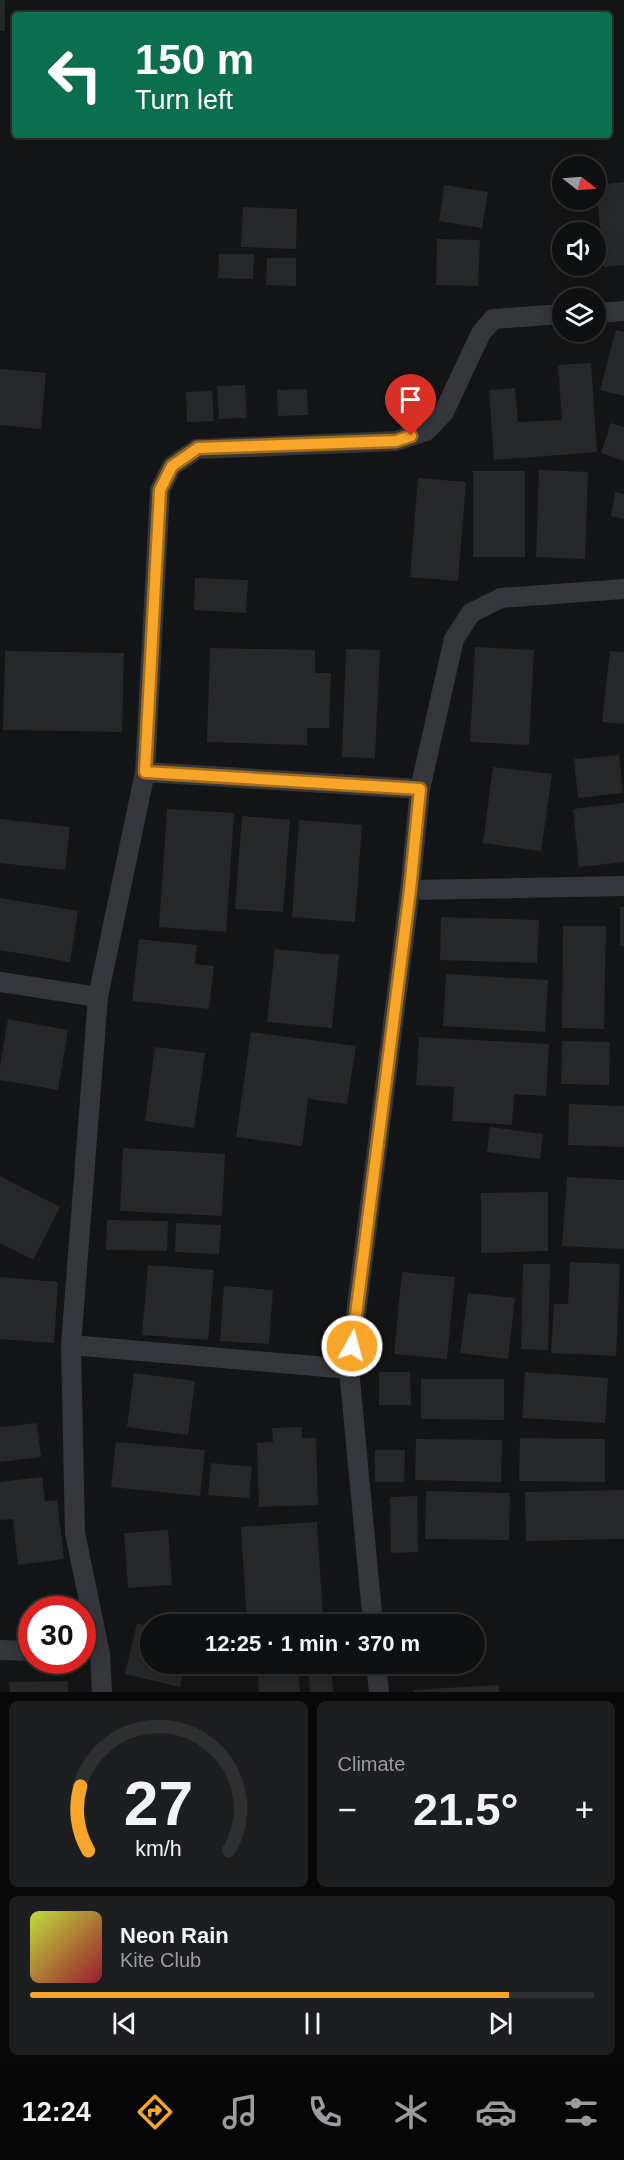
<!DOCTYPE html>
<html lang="en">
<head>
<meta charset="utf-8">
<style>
	body { margin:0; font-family:Arial,sans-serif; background:#1c1d1e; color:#f1f3f6; height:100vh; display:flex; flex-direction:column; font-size:22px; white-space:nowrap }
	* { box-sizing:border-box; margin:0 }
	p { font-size:20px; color:#9b9c9f }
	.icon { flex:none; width:33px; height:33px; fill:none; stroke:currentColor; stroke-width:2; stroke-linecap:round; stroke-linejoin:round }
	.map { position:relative; height:1692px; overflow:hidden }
	.drawer { display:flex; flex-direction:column; gap:9px; padding:9px; background:#080809; flex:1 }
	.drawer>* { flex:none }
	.guide { position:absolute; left:12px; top:12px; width:600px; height:126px; border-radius:6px; box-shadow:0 3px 15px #0003,0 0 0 2px #2e2f30; background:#0b6e4f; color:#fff; overflow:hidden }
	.needle { width:39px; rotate:107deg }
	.fabs { position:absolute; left:552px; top:156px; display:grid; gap:12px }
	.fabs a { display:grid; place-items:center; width:54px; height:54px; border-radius:50%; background:#0e0f10; box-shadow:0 3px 15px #0003,0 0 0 2px #2e2f30; font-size:30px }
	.speed { position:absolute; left:18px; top:1596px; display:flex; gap:12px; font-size:30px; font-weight:700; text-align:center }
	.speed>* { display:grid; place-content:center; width:78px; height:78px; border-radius:50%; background:#0e0f10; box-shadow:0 3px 15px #0003,0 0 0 2px #2e2f30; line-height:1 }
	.speed .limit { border:9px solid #d22; background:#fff; color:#111 }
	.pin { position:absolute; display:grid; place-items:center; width:51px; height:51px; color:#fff; margin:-62px -26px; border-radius:50% 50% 50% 0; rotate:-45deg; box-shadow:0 0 6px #0007 }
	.pin .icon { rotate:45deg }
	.me { position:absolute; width:66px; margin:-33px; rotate:7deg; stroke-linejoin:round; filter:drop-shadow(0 0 4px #0008) }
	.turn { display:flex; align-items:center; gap:21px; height:126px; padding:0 24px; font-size:27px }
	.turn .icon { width:78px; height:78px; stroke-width:2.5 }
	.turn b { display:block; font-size:42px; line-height:51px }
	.big { font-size:45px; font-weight:600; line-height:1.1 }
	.drawer .card { flex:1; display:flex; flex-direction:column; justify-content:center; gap:9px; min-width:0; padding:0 21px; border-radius:9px; background:#1c1d1e }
	.drawer .dial { align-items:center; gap:0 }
	.dial svg { height:156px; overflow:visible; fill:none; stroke:#2e2f30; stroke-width:7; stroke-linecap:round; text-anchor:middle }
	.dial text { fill:#f1f3f6; stroke:none }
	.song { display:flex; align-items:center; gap:18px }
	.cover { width:72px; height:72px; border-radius:9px; background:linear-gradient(135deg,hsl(70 70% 55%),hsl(350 70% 35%)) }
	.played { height:6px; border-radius:3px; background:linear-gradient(90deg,#f8a629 85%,#2e2f30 85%) }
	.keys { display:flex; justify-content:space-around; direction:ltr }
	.heat { display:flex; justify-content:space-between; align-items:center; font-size:33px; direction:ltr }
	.drawer .tiles { flex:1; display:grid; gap:9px; grid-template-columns:1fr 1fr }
	.card:last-child { grid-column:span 2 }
	.trip { position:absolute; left:140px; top:1614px; width:345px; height:60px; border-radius:30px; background:#0e0f10; box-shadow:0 3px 15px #0003,0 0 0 2px #2e2f30; font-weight:600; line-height:60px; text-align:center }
	.menu { display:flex; height:96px; justify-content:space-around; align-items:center; background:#060606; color:#9b9c9f }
	.menu .icon { width:42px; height:42px }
	.menu .active { color:#f8a629 }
	.menu b { font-size:27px; color:#f1f3f6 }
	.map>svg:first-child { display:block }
	.building { fill:#262729 }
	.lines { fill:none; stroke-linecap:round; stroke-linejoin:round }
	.street { stroke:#34363b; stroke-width:20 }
	.route-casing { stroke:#a16c1b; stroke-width:15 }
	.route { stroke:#f8a629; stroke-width:10 }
</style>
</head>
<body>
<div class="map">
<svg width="624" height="1692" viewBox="0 0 624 1692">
	<rect width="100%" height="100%" fill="#131415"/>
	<!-- building -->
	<path class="building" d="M0,0h5v31h-5z
		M624,182v83l-20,2 -8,-82z
		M444,185l44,7 -6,36 -43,-7z
		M243,207l54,2 -1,40 -55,-2z
		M437,239l43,1 -2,46 -42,-1z
		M219,254h35l-1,25 -35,-1z
		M267,258h29v28l-30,-1z
		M616,330l8,2v64l-24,-6z
		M591,363l6,89 -103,8 -5,-70 26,-2 3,34 44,-2 -4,-55z
		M0,369l46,4 -5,56 -41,-4z
		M245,385l2,33 -28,1 -2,-33z
		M307,389l1,26 -30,1 -1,-26z
		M212,391l2,30 -27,1 -1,-30z
		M611,423l13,4v34l-23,-8z
		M539,470l49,2 -3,87 -49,-2z
		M473,471h52v86h-52z
		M418,478l48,4 -8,99 -48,-4z
		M615,492l9,2v25l-13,-3z
		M195,578l53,2 -2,33 -52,-3z
		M475,647l59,3 -5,95 -59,-3z
		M210,648l105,2v23h16l-2,55h-22v17l-100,-3z
		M346,649l34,1 -5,108 -33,-1z
		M5,651l119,2 -2,79 -119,-2z
		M610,651l14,1v72l-22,-2z
		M619,755l4,38 -45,5 -4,-39z
		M493,767l59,7 -11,77 -58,-8z
		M624,803v59l-45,5 -6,-58z
		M167,809l67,4 -8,119 -67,-5z
		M242,816l48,4 -7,92 -48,-3z
		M0,819l70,8 -5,43 -65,-7z
		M299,820l63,5 -7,97 -63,-5z
		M0,898l78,13 -8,51 -70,-12z
		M620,907h4v39h-4z
		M441,917l98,3 -2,43 -97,-3z
		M563,926h43l-2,103 -42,-1z
		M139,939l58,6 -2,19 19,2 -5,43 -77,-8z
		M275,949l64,6 -7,73 -65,-6z
		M446,974l102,6 -3,52 -102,-6z
		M8,1019l60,11 -10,60 -58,-10v-14z
		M251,1032l105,14 -9,58 -39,-5 -6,47 -66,-9z
		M419,1037l130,7 -3,52 -32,-2 -2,31 -60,-4 2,-34 -38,-2z
		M562,1041l48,1 -1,43 -48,-1z
		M155,1047l50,6 -11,75 -49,-7z
		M569,1104l55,2v41l-56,-2z
		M490,1127l53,7 -3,25 -53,-7z
		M123,1148l102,6 -3,62 -102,-5z
		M0,1176l60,31 -27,53 -33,-17z
		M567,1177l57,3v69l-62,-3z
		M548,1192v59l-67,2v-60z
		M107,1220l61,1 -1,30 -61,-1z
		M176,1223l45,2 -2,29 -44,-2z
		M570,1262l50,2 -4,92 -65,-3 3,-49h14z
		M523,1264h27l-2,86 -27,-1z
		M148,1265l66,5 -6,70 -66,-5z
		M402,1272l53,5 -8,82 -53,-5z
		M0,1277l58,5 -4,61 -54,-4z
		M224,1286l49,4 -4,54 -49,-3z
		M468,1293l47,5 -7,61 -48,-6z
		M379,1372h31l1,33h-32z
		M525,1372l83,6 -3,45 -83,-5z
		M134,1373l61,8 -7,54 -61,-8z
		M421,1379h83v41l-83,-1z
		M37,1423l4,34 -41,5v-35z
		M302,1427v11h14l2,67 -59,2 -2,-64 16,-1 -1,-14z
		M520,1438l85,1v43l-86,-1z
		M416,1439l86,1 -1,42 -86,-2z
		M116,1442l89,8 -5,46 -89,-9z
		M375,1450h30l-1,32h-29z
		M211,1463l41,4 -3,31 -41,-3z
		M42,1477l3,24 12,-1 7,59 -46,6 -5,-46 -13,1v-38z
		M624,1490v49l-98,2 -1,-49z
		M426,1491l84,2 -1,47 -84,-1z
		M417,1496l1,56 -27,1 -1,-56z
		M317,1522l6,97 -76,5 -6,-97z
		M168,1530l4,55 -44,3 -4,-55z
		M137,1623l13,4v37h35l-5,23 -55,-13z
		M257,1664h41l2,28h-41z
		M308,1664h23l2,28h-23z
		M68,1681v11h-58l-1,-10z
		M499,1685v7h-85v-2z"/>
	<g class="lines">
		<!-- street -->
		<path class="street" d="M596,313l28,-2
			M145,772l275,17
			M410,890l214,-4
			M0,982l98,15
			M71,1345l278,24
			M373,1624l-24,-255 61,-479 10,-101 34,-150 17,-26 30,-15 123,-9
			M0,1650l32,1
			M376,1664l3,28
			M102,1692l-2,-38 -25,-121 -4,-188 27,-348 47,-225 15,-282 12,-24 25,-17 199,-8 30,-10 18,-19 37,-79 12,-14 69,-5"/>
	</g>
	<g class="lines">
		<defs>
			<path id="route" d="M352,1346l58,-456 10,-101 -275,-17 15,-282 12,-24 26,-18 198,-7 15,-5"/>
		</defs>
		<!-- route casing -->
		<use href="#route" class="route-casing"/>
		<!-- route -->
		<use href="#route" class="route"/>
	</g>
</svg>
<div class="fabs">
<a><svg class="needle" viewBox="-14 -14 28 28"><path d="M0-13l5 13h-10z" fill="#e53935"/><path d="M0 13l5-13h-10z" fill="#9b9c9f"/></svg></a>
<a><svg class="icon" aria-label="sound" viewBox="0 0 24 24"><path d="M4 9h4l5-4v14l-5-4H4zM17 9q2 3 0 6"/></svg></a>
<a><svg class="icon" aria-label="layers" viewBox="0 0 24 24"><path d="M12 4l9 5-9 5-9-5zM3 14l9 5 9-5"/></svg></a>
</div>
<div class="speed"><div class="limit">30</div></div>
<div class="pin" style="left:411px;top:436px;background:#d93025"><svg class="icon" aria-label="arrive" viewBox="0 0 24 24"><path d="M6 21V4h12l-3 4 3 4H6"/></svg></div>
<svg class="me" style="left:352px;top:1346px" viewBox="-20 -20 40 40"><circle r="17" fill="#f8a629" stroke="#fff" stroke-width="3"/><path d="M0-11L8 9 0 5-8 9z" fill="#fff"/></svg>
<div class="trip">12:25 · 1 min · 370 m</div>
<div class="guide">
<div class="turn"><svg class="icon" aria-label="left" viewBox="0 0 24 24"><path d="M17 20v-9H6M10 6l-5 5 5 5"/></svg><div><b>150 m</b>Turn left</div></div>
</div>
</div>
<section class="drawer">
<div class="tiles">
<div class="card dial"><svg viewBox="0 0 100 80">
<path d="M14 69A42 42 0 1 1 86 69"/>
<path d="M14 69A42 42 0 0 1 10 36" stroke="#f8a629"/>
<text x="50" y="56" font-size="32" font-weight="700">27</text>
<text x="50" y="72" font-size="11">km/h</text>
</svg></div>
<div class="card"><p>Climate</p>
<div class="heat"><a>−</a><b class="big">21.5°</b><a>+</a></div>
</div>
<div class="card">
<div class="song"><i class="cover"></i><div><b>Neon Rain</b><p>Kite Club</p></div></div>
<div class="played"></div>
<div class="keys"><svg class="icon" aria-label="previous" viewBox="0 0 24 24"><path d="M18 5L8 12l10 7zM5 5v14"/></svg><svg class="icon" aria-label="pause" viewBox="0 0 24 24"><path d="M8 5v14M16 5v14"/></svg><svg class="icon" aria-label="next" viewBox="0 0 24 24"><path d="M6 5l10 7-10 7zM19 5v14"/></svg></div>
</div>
</div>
</section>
<nav class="menu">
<b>12:24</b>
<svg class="icon active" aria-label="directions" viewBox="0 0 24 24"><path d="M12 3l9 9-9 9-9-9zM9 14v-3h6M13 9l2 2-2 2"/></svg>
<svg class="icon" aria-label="music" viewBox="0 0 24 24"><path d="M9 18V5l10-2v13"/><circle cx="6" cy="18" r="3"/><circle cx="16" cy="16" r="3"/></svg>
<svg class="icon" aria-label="phone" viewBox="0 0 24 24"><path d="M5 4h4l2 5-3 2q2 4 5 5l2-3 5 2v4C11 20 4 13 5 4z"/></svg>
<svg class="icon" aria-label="climate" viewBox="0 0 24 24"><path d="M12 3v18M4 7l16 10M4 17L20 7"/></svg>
<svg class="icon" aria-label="car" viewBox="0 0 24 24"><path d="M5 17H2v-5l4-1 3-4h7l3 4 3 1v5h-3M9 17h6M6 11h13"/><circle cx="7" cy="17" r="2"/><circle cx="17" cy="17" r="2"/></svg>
<svg class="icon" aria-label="filters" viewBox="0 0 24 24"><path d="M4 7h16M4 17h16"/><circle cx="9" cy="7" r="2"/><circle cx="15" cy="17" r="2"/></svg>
</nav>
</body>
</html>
